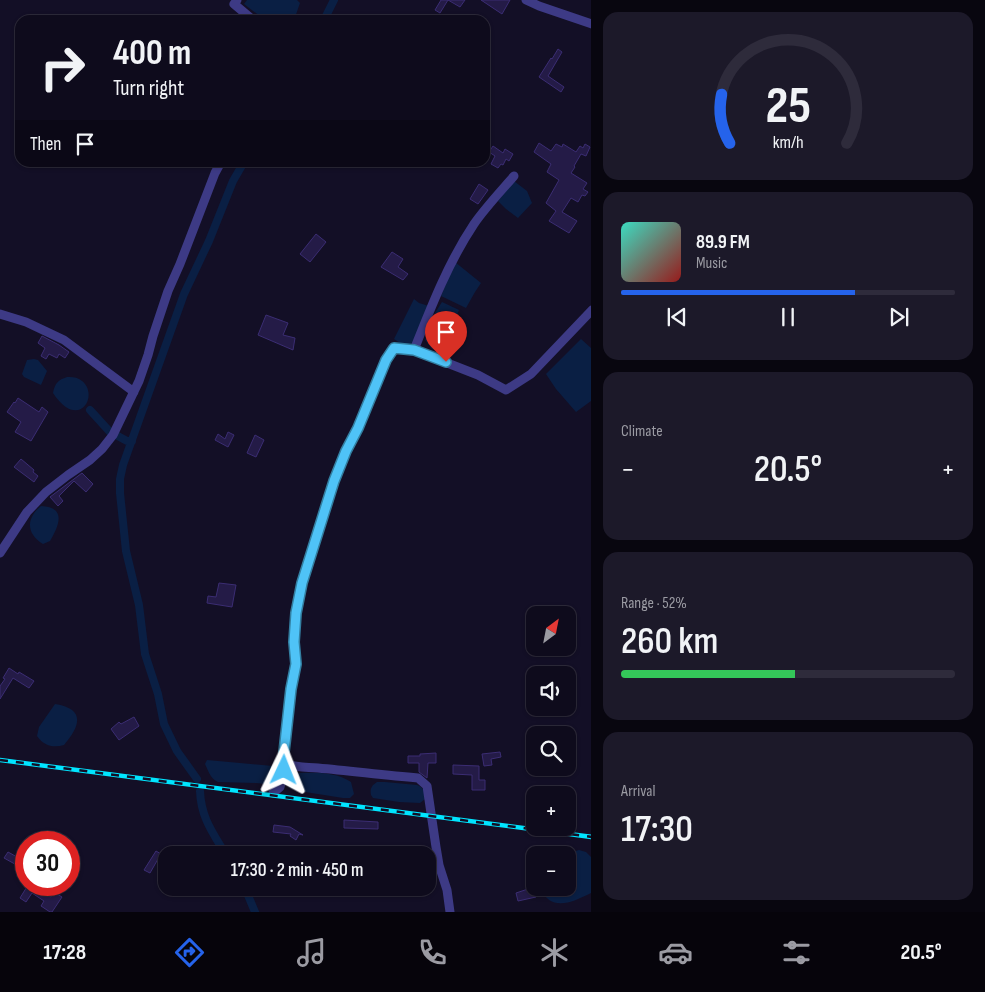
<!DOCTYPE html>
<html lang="en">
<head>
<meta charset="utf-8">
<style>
	body { margin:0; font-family:"Sofia Sans Condensed",sans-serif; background:#1c1929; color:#f1f3f6; height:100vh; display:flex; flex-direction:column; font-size:19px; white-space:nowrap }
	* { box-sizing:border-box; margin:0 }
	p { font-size:16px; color:#9b9ba3 }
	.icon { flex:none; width:28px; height:28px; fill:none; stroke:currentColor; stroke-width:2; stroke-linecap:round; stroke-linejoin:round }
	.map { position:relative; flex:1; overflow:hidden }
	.panel { display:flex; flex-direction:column; gap:12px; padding:12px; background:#08060f; width:394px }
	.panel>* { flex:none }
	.banner { position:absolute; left:15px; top:15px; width:475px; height:152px; border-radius:15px; box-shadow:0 1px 4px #0004,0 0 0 1px #2e2b3b; background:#0e0b1c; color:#f1f3f6; overflow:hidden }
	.needle { width:32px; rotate:32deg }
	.buttons { position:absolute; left:526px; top:606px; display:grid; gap:10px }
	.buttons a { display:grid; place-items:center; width:50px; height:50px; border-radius:10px; background:#0e0b1c; box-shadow:0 1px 4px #0004,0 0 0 1px #2e2b3b; font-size:25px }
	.speed { position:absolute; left:15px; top:831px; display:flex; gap:10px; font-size:25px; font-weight:700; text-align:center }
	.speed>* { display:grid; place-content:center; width:65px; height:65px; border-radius:50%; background:#0e0b1c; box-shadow:0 1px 4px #0004,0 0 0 1px #2e2b3b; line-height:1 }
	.speed .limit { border:8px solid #d22; background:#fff; color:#111 }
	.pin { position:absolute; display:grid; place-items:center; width:42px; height:42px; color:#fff; margin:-51px -21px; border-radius:50% 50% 50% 0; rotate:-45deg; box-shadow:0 0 5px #0007 }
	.pin .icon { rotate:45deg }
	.me { position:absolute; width:55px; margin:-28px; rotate:2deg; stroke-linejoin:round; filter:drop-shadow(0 0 4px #0008) }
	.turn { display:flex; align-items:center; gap:18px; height:105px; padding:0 15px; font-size:22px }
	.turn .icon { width:65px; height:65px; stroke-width:2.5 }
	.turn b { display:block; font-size:35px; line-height:42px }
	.then { display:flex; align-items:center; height:48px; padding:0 15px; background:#0003; gap:10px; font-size:19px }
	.big { font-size:38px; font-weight:600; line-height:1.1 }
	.panel .widget { flex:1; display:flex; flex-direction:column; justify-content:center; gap:8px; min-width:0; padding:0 18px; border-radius:15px; background:#1c1929 }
	.panel .dial { align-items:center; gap:0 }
	.dial svg { height:130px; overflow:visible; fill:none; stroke:#2e2b3b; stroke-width:7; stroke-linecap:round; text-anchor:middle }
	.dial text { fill:#f1f3f6; stroke:none }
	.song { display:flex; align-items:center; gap:15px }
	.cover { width:60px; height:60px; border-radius:8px; background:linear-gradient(135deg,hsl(170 70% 55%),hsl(0 70% 35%)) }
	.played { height:5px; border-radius:2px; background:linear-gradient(90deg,#2563eb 70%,#2e2b3b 70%) }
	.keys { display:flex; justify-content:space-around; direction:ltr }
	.heat { display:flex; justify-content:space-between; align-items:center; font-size:28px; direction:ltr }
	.charge { height:8px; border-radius:4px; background:linear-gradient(90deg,#34c759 52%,#2e2b3b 0) }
	.trip { position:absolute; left:158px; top:846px; width:278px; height:50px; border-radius:15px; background:#0e0b1c; box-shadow:0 1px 4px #0004,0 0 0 1px #2e2b3b; font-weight:600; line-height:50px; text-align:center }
	.menu { display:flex; height:80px; justify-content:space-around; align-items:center; background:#06040b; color:#9b9ba3 }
	.menu .icon { width:35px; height:35px }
	.menu .selected { color:#2563eb }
	.menu b { font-size:22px; color:#f1f3f6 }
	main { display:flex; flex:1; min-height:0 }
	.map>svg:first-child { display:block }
	.water { fill:#0a1f44 }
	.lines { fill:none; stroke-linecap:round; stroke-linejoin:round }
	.canal { stroke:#0a1f44; stroke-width:8 }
	.building { fill:#241b47; stroke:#3b2d73 }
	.minor { stroke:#3d3a85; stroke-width:9 }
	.rail-casing { stroke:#00e5ff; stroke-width:4.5 }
	.rail { stroke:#130f26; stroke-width:2.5; stroke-dasharray:8; stroke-linecap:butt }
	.route-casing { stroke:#337fa1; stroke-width:12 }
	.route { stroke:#4fc3f7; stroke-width:9 }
</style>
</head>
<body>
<main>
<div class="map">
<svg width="592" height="912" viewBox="0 0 592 912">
	<rect width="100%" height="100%" fill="#130f26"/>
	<!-- water -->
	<path class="water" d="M247,0h50l3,3 -6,17h-29l-21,-16z
		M514,181l13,10 5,12 -14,15 -12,-9 -8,-8z
		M455,262l26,21 -6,9 -9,16 -25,-12z
		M414,299l5,4 10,3 -16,37 -10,2 -9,-6z
		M442,302l17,8 -9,21 -7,11 -2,8 -9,-1 -7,-9 8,-24z
		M581,339l10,9v53l-15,11 -20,-23 -10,-15z
		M34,359l4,1 9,11 -6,14 -17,-8 -2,-3 5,-14z
		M67,377c4,0 8,0 12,2 23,12 1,55 -26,14 2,-10 5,-13 14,-16z
		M41,506c26,1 18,20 9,35l-7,3c-17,-10 -17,-26 -2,-38z
		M55,704c31,5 25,22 9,41 -11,3 -20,1 -27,-9l2,-9z
		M207,760l66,6 3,1 3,4 -2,14 -21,-2 -38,-1c-8,-4 -9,-10 -13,-18z
		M288,773c20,0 46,-3 63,9l3,12 -4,4h-7l-44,-7 -9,-3 -6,-6 2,-7z
		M377,782h8l32,3c7,2 8,8 8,14l-5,4 -21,-1 -26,-4 -2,-3c-1,-6 0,-9 6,-13z
		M579,850l7,2 5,5v36c-20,10 -40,19 -51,-5h28v-33h-5z"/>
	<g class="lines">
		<!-- canal -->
		<path class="canal" d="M324,20l10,-20
			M90,410l20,22
			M116,435l11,6h5
			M197,779l-20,-28 -13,-27 -6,-30 -13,-40 -6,-49 -13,-54 -6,-58v-14l3,-14 61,-171 25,-53 24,-60 11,-19
			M200,791c1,27 13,42 26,64
			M245,888l10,24"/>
	</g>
	<!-- building -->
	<path class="building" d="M441,0h24l-5,7 -12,-7 -8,13 -5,-3z
		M481,0h29l-8,14z
		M558,49l4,3 -14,24 16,11 -3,5 -22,-15 12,-19 1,1z
		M539,143l12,8 5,-7 6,3 1,-3 13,8 4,-6 3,2 2,-4 5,3 -4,9 -5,-2 -7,12 1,1 -4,6 16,10 -4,6 5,3 -3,4 -3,-1 -4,7 -7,-4 -9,14 15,9 -8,12 -20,-12 7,-10 -10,-8 13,-23 -12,-8 4,-8 -17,-12z
		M493,146l10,7 2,-4 8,5 -4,7 -3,-2 -3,6 -2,-1 -3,4 -7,-4 4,-8 -6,-4z
		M479,184l9,6 -10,14 -8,-5z
		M316,234l10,8 -16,20 -10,-8z
		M392,252l11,7 -5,8 10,7 -5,6 -22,-13z
		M266,315l22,8 -5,12 12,3 -2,12 -35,-15z
		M42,336l17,9 10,7 -4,6 -6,-4 -2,4 -8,-4 -3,5 -5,-3 4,-8 -7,-5z
		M18,398l21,14 3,-5 6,5 -17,29 -16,-9 6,-10 -14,-10 7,-10 1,1z
		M228,432l6,3 -6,12 -13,-7 3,-6 7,5z
		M255,435l9,5 -8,17 -9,-4z
		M21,459l13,11 -1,2 5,4 -4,6 -20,-15z
		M82,473l11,11 -7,8 -12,-11 -15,15 4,5 -5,5 -8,-9z
		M219,583l17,2 -4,22 -25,-4 1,-7 8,1z
		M9,668l9,6 1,-2 15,9 -5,7 -16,-10 -13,21v-13l5,-7 -2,-1z
		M134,717l5,9 -20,14 -8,-11 8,-7 2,2z
		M500,752l1,5 -10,2 1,6 -8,1 -2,-12z
		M436,753v10h-8l-1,15 -8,-6v-9h-11v-7h12v-2z
		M453,765l26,1v14h6v10h-13v-15l-19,-1z
		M344,820l34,2v7l-34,-1z
		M274,825l16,2 13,8 -4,-1 -3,6 -6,-4 1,-2 -18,-2z
		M156,851l10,6v8l-8,-6 -8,14 -6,-3z
		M8,852l18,10 -4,6 -18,-10z
		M28,885l6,3v-1l17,10 3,-5 8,5 -10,15h-2l-9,-6 3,-5 -12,-8 -6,9 -6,-4z
		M534,887l2,10 -18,4 -2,-8z"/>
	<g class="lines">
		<!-- minor -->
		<path class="minor" d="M237,0l-3,4 19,16
			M526,0l13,6 53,18
			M0,314l26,8 38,18 70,52
			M414,350l64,25 28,15 25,-16 61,-64
			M0,553l27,-41 19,-20 22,-17 22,-15 12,-11 11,-14 26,-54 9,-26 5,-19 15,-45 12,-27 35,-91 6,-11
			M273,793l7,-6 2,-7 2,-20
			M450,912l-3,-22 -8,-25 -3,-18 -9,-61 -9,-8c-34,-3 -67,-7 -100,-10 -11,-1 -21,0 -31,-4l-3,-4v-9l7,-62 5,-25 -2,-22 2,-29 6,-30 32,-102 12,-30 12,-23 28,-68 8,-11 20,1c17,-43 34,-87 60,-126 11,-16 27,-33 40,-48"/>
		<defs>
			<path id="rail" d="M0,760l592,77"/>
		</defs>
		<!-- rail casing -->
		<use href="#rail" class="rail-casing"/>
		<!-- rail -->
		<use href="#rail" class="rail"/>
	</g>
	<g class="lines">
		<defs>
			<path id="route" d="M284,770v-18l7,-63 5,-25 -2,-22 2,-29 6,-30 32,-102 12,-30 12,-23 28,-68 8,-12 20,2 32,12"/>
		</defs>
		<!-- route casing -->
		<use href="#route" class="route-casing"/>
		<!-- route -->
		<use href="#route" class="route"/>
	</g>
</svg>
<div class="buttons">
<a><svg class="needle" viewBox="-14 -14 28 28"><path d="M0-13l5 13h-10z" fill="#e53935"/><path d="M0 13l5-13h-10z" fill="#9b9ba3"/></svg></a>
<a><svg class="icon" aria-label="sound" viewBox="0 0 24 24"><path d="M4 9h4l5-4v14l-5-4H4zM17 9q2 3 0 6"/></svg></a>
<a><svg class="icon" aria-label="search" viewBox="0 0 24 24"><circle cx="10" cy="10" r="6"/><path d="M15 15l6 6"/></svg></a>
<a>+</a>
<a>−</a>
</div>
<div class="speed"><div class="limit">30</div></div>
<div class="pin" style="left:446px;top:362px;background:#d93025"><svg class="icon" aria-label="arrive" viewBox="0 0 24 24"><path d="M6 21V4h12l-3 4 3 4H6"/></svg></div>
<svg class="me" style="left:284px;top:770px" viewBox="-20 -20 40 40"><path d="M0-17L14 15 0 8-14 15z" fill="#4fc3f7" stroke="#fff" stroke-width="4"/></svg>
<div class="trip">17:30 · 2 min · 450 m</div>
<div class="banner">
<div class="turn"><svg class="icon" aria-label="right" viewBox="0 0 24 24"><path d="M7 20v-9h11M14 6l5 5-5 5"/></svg><div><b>400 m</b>Turn right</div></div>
<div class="then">Then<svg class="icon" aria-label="arrive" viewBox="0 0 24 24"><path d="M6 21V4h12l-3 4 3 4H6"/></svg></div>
</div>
</div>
<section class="panel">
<div class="widget dial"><svg viewBox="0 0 100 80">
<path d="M14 69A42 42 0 1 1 86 69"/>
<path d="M14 69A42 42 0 0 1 9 39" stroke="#2563eb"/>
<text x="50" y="56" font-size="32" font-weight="700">25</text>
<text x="50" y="72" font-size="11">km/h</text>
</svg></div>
<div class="widget">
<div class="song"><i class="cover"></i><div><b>89.9 FM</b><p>Music</p></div></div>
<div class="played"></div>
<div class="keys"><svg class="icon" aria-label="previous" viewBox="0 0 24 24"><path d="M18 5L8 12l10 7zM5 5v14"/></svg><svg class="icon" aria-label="pause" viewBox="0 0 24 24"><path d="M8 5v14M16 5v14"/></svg><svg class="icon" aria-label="next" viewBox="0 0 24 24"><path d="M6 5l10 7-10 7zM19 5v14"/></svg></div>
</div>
<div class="widget"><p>Climate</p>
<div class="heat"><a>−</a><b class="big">20.5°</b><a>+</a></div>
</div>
<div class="widget"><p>Range · 52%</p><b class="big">260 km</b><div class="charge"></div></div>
<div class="widget"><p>Arrival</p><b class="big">17:30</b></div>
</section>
</main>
<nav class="menu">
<b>17:28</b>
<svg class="icon selected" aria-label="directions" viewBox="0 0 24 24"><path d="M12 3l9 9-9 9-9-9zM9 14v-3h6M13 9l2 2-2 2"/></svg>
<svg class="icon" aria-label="music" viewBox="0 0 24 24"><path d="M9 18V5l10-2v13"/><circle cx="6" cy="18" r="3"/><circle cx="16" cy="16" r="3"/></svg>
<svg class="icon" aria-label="phone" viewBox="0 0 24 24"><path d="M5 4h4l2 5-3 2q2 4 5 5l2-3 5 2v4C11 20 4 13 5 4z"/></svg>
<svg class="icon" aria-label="climate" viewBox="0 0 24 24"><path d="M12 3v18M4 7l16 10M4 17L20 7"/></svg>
<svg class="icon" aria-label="car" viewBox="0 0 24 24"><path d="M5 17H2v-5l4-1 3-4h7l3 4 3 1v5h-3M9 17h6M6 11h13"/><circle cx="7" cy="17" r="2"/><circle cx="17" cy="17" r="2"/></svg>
<svg class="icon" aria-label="filters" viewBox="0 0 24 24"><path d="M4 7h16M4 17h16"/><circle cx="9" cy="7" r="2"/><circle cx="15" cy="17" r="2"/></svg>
<b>20.5°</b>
</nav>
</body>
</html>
